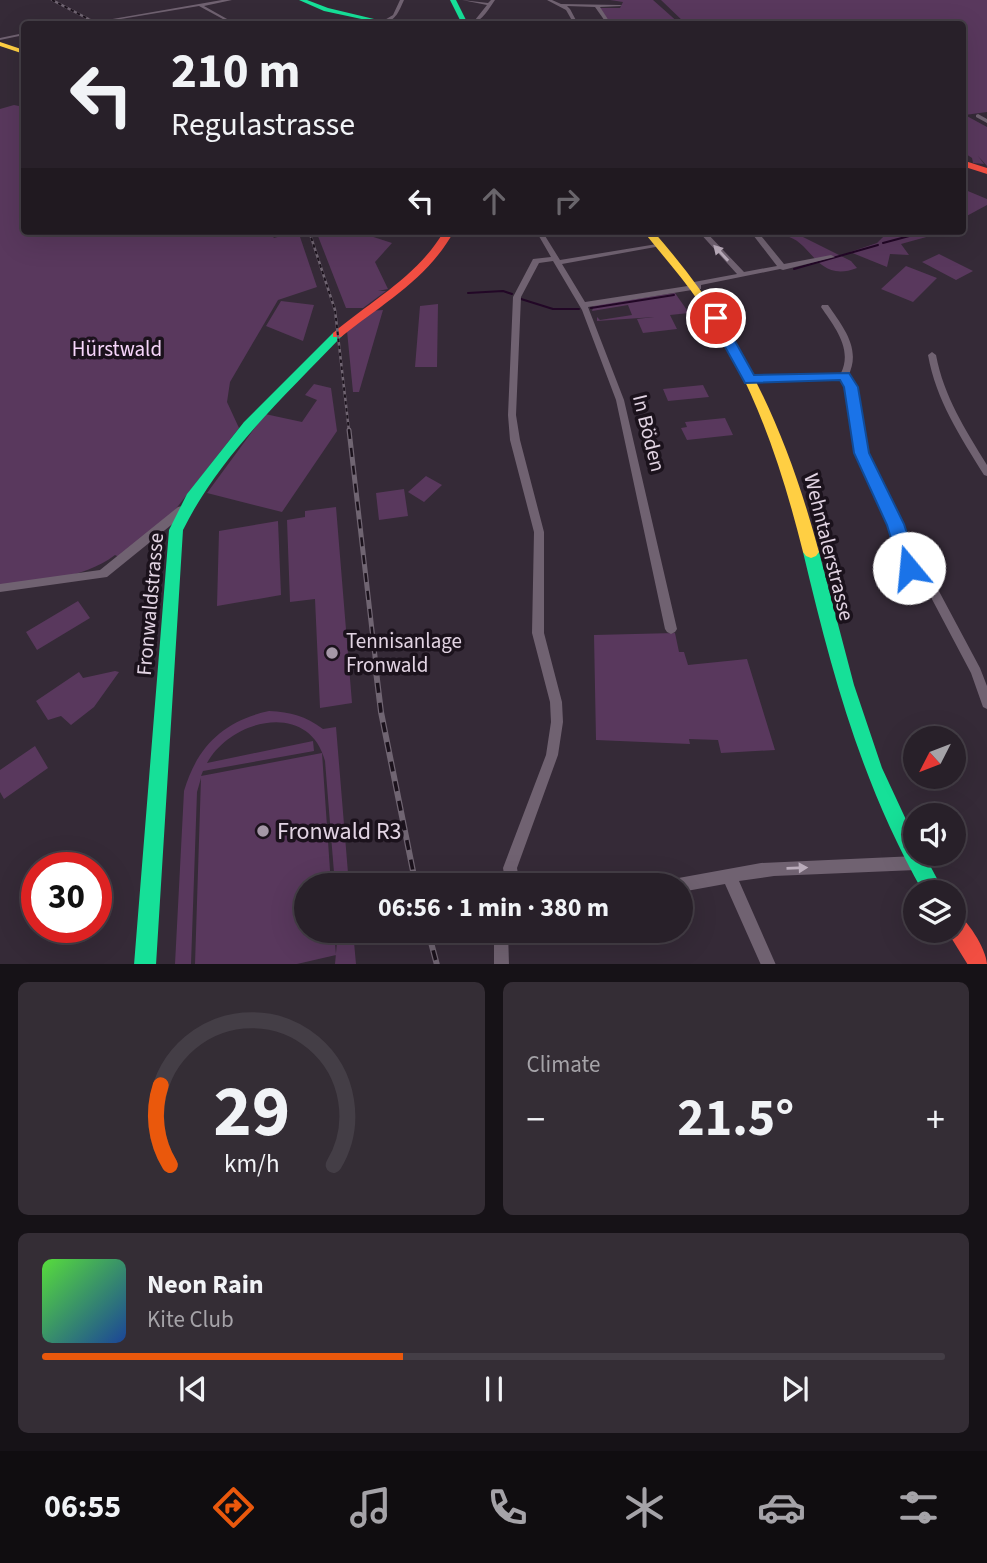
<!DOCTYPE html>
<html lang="en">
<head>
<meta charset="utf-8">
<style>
	body { margin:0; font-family:"Source Sans 3",sans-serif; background:#342d35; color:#f1f3f6; height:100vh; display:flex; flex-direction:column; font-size:26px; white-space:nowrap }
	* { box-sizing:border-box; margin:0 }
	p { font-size:23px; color:#a5a3a8 }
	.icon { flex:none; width:38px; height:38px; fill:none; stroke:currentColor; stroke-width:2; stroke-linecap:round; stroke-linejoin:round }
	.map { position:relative; height:964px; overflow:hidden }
	.panel { display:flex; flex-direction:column; gap:18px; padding:18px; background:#161217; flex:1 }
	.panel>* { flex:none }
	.guide { position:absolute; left:21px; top:21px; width:945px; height:214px; border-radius:7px; box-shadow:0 7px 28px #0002,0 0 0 2px #443e46; background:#282029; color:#f1f3f6; overflow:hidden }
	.needle { width:46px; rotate:228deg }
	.fabs { position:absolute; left:903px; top:726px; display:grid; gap:14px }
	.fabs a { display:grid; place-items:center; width:63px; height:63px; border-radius:50%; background:#282029; box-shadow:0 7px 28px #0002,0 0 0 2px #443e46; font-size:35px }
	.speed { position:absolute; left:21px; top:852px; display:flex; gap:14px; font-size:35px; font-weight:700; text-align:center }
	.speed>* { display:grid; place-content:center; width:91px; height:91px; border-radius:50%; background:#282029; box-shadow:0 7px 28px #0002,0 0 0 2px #443e46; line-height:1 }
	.speed .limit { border:10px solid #d22; background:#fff; color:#111 }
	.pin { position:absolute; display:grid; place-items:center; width:60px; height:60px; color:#fff; margin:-30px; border:4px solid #fff; border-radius:50%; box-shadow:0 2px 7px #0007 }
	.me { position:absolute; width:77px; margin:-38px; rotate:343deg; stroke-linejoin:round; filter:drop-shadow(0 0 5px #0008) }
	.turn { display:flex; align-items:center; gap:24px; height:147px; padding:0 35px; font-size:32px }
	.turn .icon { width:91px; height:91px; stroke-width:2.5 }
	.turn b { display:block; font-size:49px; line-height:60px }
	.lanes { display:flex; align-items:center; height:66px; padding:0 35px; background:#0003; justify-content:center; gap:35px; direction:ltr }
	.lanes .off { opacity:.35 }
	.big { font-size:52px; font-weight:700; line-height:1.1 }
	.panel .tile { flex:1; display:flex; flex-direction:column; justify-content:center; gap:10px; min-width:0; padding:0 24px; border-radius:10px; background:#342d35 }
	.panel .dial { align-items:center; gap:0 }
	.dial svg { height:182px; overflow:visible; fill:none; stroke:#443e46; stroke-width:7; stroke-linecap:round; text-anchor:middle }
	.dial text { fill:#f1f3f6; stroke:none }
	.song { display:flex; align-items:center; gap:21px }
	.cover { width:84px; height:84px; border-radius:10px; background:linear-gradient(135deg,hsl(110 70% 55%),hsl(220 70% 35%)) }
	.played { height:7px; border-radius:4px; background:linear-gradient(90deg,#ea580c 40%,#443e46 40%) }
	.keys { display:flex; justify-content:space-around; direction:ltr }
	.heat { display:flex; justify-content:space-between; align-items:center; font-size:38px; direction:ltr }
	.panel .tiles { flex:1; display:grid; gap:18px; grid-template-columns:1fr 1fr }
	.tile:last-child { grid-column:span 2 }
	.trip { position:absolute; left:294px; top:873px; width:399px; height:70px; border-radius:35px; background:#282029; box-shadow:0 7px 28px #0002,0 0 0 2px #443e46; font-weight:700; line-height:70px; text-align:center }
	.menu { display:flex; height:112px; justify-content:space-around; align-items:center; background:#100d10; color:#a5a3a8 }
	.menu .icon { width:49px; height:49px }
	.menu .selected { color:#ea580c }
	.menu b { font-size:32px; color:#f1f3f6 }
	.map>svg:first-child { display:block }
	.green { fill:#59385d }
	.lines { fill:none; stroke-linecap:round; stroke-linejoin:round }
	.stream { stroke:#220726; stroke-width:2 }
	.street { fill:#706271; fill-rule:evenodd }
	.fast { fill:#16e098; fill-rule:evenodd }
	.slow { fill:#ffcf43; fill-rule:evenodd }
	.jam { fill:#f24e42; fill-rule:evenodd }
	.rail-far2-casing { stroke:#706572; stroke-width:2.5 }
	.rail-far1-casing { stroke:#706572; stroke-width:5 }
	.rail-casing { stroke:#706572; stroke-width:6 }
	.rail-far2 { stroke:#1b121c; stroke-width:2; stroke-dasharray:3.5; stroke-linecap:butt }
	.rail-far1 { stroke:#1b121c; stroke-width:2.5; stroke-dasharray:9; stroke-linecap:butt }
	.rail { stroke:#1b121c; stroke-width:3.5; stroke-dasharray:10; stroke-linecap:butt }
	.oneway { fill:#baacbb }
	.route { fill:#1a73e8; stroke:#114b97; stroke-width:2 }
	.poi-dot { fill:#a598a7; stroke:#1b121c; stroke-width:2.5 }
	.labels { text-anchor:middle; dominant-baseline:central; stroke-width:7; stroke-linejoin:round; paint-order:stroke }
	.park-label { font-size:21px; fill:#f6d5fa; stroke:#1b121c }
	.street-label { font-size:21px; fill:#e2d4e3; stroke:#1b121c }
	.poi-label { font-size:21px; fill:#e2d4e3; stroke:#1b121c; text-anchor:start }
	.near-poi-label { font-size:24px; fill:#e2d4e3; stroke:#1b121c; text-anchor:start }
</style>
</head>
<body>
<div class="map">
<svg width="987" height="965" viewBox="0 0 987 965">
	<rect width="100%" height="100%" fill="#352a37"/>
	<!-- green -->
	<path class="green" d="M610,0h43l27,24h-69l-12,-16h21l3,-6z
		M661,0h326v112l-22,3 22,12v39l-9,-10 6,8 -11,-1 -1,-5 -9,-6v-7l4,2 -5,-4v-119h-276z
		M14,105l10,2v124h245l5,7 14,-4 -1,-3h11l19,56 -39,13 -48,82 -3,20 12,26 -64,82 -56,47 -4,-2c-33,25 -76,25 -115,30v-476z
		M963,189l24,10v6l-24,13z
		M316,231h39l37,12 -17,19 13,27 -10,2h8l-23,17h-17z
		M791,231l60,30 6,7c-41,16 -45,-28 -72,-32z
		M948,231l-47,13 8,11 -19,-1 -3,13 -37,-15 27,-9 11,-11z
		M939,254l34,17 -17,9 -34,-18z
		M906,266l31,12 -24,24 -32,-13z
		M675,293l14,20 -19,2 7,14 -34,4 -6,-14 17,-2 -57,4v-4l3,3 32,-5 -4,-10 -36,6 2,-6z
		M281,301l33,4 -11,36 -37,-15z
		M438,304l-1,63h-22l5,-61z
		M383,310l-24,82h-6l-6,-61 23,-20z
		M314,384l17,4 6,43 -55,81 -75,-19 58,-79 37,8 15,-22 -12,-5z
		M703,385l6,12 -41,4 -5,-12z
		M725,418l8,17 -46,5 -6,-12 6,-1 -2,-5z
		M426,476l16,9 -18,17 -16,-10z
		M404,489l4,27 -29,4 -3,-27z
		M336,507l16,196 -32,5 -5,-109 -25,3 -3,-82 18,-3v-6z
		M278,521l3,74 -64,11 2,-75z
		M78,601l12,17 -53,32 -11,-18z
		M675,633l4,19h5l4,13 59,-6 28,91 -54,3 -3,-13 -29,-1 1,5 -94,-4 -2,-105z
		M115,671l4,1 -25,35 -23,18 -10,-9 -13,4 -12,-19 43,-29 4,6z
		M269,711c22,1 36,5 54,18l13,-2 13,158h-14l-10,-124c-16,-61 -94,-42 -118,2l106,-22 1,10 -111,20 -2,5 121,-23 9,132 -25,1v45h28l2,24 -39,9h-102l6,-186 -4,14 -6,172h-16l9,-173c13,-44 39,-70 85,-80z
		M35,746l13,22 -44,31 -4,-7v-22z
		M338,931h15l3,33h-21z"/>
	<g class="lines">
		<!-- stream -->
		<path class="stream" d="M883,243l45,-12
			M794,269l84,-24
			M468,293l35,-2 9,3
			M521,299l32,10h26
			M591,308l83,-13"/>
		<!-- street -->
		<path class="street" d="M222,0h10l-28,6 32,18h-4l-33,-18 -96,16 -2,-1z
			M400,0h4c-5,11 -8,21 -21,23v-2l10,-6z
			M462,0l26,3 3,-3h4c-10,14 -14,25 -33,24l13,-4 12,-15z
			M547,0h5l9,4 59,1 2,1 -22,1 11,17h-4l-12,-17 -28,-1 3,3 8,15h-4l-8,-14z
			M24,33v2l-24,5v-2z
			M978,114l9,5v4l-11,-6v-2z
			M536,231h6l18,29 103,-17v2l-2,1 -99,18 23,38 109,-17v-3l43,-8 -39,-43h7l39,41 33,-6 -27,-35h7l27,33 47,-9 4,2 -52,13 -3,-1 -79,16v4h-3l-110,18 36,93 53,229 -2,3 -4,2 -4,-2 -2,-3 -49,-229 -34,-90 -29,-49 -14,2 -18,34 -5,118 4,25 24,92v101l18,69 1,20 -5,33 -41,113 3,18h-14l-3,-18 43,-113 5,-33 -1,-20 -18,-69 2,-101 -24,-92 -2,-25 5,-118 20,-38 18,-2z
			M822,305h6c15,22 34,44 20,71l7,11 12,66 20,48 13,23 14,42 19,14 47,88 7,18v23l-4,-2 -12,-34 -46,-87 -20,-15 -1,-3 -14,-44 -13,-22 -20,-49 -10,-66 -5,-8 -92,3 -4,-3 4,-3 91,-3c12,-24 -7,-47 -20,-66z
			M932,352l4,3c8,42 29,74 51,110v11l-3,-1c-24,-39 -48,-75 -56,-120z
			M182,506l4,1 1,3 -1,3 -79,64 -107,15v-8l100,-14 78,-63z
			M916,856l5,2 2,5 -2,5 -5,2 -142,6 -35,5 37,84h-15l-36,-81 -44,8v-6h-15l2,-5 5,-2 88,-16z
			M494,931h14l1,34h-15z"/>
		<!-- fast -->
		<path class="fast" d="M299,0h8l21,8 67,16h-10l-61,-13z
			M450,0h6l12,24h-6z
			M337,331l6,4 -2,2c-57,60 -121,118 -158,193l-27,435h-22l35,-435 18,-36 57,-72 89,-89z
			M811,546l5,2 3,4 35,133 28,83 33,71v15h9l20,38h-21c-62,-110 -91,-218 -120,-340l3,-4z"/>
		<!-- slow -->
		<path class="slow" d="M0,42l24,8v4l-24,-8z
			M643,231h10c87,99 132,195 166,321l-3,4 -5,2 -5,-2 -3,-4c-22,-88 -51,-175 -104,-250 -17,-25 -37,-47 -56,-71z"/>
		<!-- jam -->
		<path class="jam" d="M962,160l25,8v6l-25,-8z
			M444,231h10c-26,48 -72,73 -113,106h-8v-4c39,-33 85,-57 111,-102z
			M954,912c13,6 33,38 33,53h-19l-21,-34h7z"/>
		<defs>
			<path id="rail-far2" d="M52,0l46,24
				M309,231l26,79 14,121"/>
			<path id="rail-far1" d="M349,430l27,235"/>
			<path id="rail" d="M375,663l6,49 35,174
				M428,931l9,34"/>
		</defs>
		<!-- rail-far2 casing -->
		<use href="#rail-far2" class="rail-far2-casing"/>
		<!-- rail-far1 casing -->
		<use href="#rail-far1" class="rail-far1-casing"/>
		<!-- rail casing -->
		<use href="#rail" class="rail-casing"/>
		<!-- rail-far2 -->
		<use href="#rail-far2" class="rail-far2"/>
		<!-- rail-far1 -->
		<use href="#rail-far1" class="rail-far1"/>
		<!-- rail -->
		<use href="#rail" class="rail"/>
	</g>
	<!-- one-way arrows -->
	<defs><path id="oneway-solid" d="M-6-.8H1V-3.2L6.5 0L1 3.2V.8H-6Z" transform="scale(1.75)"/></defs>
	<g class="oneway">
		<use href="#oneway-solid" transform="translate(721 253) rotate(-133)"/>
		<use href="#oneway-solid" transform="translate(797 868) rotate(-2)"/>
	</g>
	<!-- route -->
	<path class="route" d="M716,314l6,4 32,57 95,-2 9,14 11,66 35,71 14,44 -3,5 -6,2 -9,-7 -13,-43 -33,-72 -10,-66 -4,-7 -95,3 -36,-65z"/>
	<!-- markers -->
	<g class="poi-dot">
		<circle cx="332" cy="653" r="7"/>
		<circle cx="263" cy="831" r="7"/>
	</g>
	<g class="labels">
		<!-- park labels -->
		<g class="park-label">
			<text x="117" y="349">Hürstwald</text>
		</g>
		<!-- street labels -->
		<g class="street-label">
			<text transform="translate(649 433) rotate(76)">In Böden</text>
			<text transform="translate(829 547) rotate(76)">Wehntalerstrasse</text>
			<text transform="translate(150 604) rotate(-85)">Fronwaldstrasse</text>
		</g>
		<!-- poi labels -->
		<g class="poi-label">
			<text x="346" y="641">Tennisanlage<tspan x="346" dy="24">Fronwald</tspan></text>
		</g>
		<!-- near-poi labels -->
		<g class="near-poi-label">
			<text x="277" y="831">Fronwald R3</text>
		</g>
	</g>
</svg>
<div class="fabs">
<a><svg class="needle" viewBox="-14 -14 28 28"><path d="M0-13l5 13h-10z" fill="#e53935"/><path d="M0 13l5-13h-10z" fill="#a5a3a8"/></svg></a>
<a><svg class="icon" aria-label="sound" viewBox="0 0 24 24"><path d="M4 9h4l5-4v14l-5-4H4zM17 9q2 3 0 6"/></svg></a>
<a><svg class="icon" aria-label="layers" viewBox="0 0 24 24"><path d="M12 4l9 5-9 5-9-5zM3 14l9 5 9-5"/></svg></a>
</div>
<div class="speed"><div class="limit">30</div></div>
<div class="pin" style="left:716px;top:318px;background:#d93025"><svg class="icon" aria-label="arrive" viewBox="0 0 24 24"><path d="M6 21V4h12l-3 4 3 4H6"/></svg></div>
<svg class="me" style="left:909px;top:568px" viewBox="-20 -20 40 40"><circle r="19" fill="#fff"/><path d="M0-13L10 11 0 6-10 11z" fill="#1a73e8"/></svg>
<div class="trip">06:56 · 1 min · 380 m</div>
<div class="guide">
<div class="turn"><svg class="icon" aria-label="left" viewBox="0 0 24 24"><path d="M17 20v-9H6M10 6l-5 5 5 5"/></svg><div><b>210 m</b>Regulastrasse</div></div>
<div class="lanes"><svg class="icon" aria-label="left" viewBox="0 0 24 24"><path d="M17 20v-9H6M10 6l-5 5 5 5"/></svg><svg class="icon off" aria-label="ahead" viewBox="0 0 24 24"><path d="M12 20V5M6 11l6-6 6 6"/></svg><svg class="icon off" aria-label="right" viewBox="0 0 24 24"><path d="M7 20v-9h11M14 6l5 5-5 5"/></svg></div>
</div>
</div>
<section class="panel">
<div class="tiles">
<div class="tile dial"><svg viewBox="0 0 100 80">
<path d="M14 69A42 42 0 1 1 86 69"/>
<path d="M14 69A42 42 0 0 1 10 34" stroke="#ea580c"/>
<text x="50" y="56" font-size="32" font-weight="700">29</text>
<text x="50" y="72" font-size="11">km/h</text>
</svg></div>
<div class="tile"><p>Climate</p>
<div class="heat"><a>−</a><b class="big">21.5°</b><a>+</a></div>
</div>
<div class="tile">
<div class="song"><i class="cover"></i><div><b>Neon Rain</b><p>Kite Club</p></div></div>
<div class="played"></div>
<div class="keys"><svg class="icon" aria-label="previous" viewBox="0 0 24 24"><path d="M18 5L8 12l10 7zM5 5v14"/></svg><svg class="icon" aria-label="pause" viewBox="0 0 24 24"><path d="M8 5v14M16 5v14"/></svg><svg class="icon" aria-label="next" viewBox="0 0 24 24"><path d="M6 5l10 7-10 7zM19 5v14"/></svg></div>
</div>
</div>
</section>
<nav class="menu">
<b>06:55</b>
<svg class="icon selected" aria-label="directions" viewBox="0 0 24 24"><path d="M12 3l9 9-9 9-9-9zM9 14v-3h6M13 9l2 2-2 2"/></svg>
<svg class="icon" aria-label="music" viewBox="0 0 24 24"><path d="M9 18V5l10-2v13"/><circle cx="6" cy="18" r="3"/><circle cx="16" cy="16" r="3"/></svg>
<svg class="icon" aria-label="phone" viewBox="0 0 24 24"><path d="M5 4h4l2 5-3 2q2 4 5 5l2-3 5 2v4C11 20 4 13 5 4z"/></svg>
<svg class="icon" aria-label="climate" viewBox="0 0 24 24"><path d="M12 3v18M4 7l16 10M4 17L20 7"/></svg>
<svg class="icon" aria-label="car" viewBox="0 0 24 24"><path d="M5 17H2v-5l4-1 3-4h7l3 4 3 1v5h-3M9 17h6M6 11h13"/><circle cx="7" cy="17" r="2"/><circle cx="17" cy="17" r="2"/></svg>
<svg class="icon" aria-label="filters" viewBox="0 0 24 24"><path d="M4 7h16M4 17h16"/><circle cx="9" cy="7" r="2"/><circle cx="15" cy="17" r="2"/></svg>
</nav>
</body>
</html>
